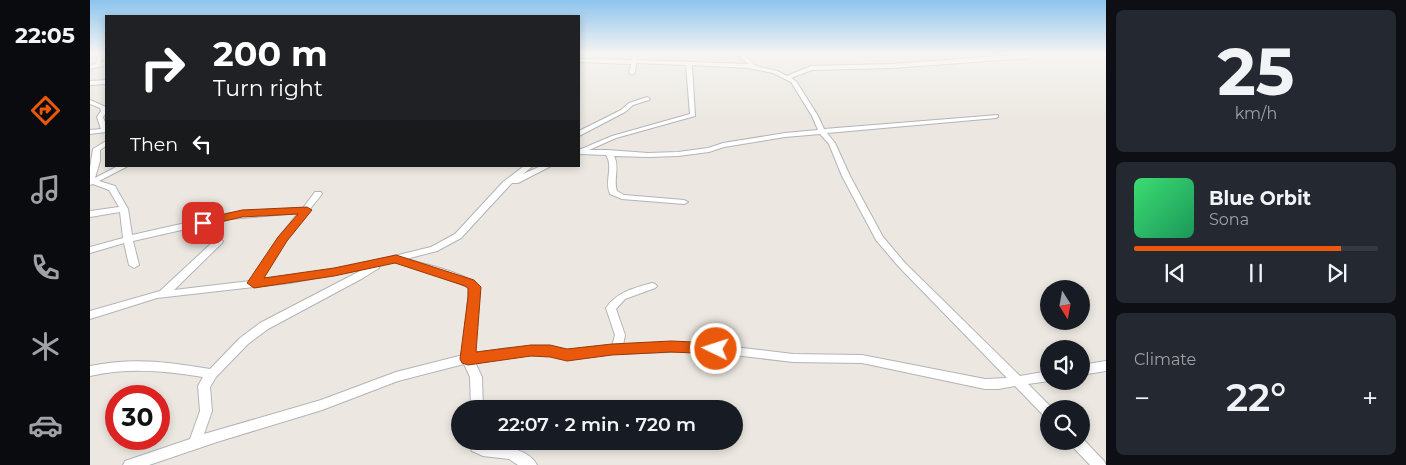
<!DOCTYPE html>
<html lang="en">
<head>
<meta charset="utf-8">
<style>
	body { margin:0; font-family:Montserrat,sans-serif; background:#242831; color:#f1f3f6; height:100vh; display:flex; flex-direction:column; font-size:19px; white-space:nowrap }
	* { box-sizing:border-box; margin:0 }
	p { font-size:16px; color:#9ea1a6 }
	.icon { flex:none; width:28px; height:28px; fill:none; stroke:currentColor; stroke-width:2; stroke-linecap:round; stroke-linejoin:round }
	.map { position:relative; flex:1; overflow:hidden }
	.sheet { display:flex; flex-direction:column; gap:10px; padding:10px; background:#0d0f14; width:300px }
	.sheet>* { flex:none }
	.banner { position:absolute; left:15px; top:15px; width:475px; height:152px; border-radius:0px; box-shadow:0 2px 8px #0003; background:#202124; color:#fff; overflow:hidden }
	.needle { width:32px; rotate:169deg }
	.fabs { position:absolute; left:950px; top:280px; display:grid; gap:10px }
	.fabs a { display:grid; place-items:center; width:50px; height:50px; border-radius:50%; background:#171b24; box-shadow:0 2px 8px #0003; font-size:25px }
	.speed { position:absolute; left:15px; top:385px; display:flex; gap:10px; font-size:25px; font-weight:700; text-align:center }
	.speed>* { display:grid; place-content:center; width:65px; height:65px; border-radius:50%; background:#171b24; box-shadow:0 2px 8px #0003; line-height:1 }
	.speed .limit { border:8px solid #d22; background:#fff; color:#111 }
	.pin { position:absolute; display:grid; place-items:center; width:42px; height:42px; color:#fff; margin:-21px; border-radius:10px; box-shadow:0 2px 8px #0006 }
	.me { position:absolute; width:55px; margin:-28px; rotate:274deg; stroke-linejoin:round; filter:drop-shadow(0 0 4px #0008) }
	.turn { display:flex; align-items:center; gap:18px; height:105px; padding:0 25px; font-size:22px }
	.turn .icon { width:65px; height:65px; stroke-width:2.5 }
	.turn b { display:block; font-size:35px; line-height:42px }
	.then { display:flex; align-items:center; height:48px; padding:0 25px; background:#0003; gap:10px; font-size:19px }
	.big { font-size:38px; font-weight:600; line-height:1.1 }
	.sheet .widget { flex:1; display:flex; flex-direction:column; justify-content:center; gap:8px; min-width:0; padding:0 18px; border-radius:8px; background:#242831 }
	.sheet .dial { align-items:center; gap:0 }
	.dial b { font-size:65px; line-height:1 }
	.song { display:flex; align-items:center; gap:15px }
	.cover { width:60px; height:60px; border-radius:8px; background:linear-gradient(135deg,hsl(140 70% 55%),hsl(150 70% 35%)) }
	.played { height:5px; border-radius:2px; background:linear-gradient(90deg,#ea580c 85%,#363941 85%) }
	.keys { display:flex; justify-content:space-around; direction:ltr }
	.heat { display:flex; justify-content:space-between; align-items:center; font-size:28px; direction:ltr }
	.trip { position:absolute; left:361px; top:400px; width:292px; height:50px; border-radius:25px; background:#171b24; box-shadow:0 2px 8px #0003; font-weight:600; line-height:50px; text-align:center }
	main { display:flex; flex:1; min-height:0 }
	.menu { display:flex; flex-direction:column; width:90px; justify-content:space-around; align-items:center; background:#090b0e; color:#9ea1a6 }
	.menu .icon { width:35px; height:35px }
	.menu .on { color:#ea580c }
	.menu b { font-size:22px; color:#f1f3f6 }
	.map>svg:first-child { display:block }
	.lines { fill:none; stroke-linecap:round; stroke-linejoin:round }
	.minor-casing { stroke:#b2b4b8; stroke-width:2 }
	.minor { fill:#fff; fill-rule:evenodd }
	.route { fill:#ea580c; stroke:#983908 }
</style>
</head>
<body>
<main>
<nav class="menu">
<b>22:05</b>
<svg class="icon on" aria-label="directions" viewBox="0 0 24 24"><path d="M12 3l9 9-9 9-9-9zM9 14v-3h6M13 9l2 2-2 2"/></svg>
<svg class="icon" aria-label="music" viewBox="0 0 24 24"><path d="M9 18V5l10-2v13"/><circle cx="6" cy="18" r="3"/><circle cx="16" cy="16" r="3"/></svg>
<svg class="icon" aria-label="phone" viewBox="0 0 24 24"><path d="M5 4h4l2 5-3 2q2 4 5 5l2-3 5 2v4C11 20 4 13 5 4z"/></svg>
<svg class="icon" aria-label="climate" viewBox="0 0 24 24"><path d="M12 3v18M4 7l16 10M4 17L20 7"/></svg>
<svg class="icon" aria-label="car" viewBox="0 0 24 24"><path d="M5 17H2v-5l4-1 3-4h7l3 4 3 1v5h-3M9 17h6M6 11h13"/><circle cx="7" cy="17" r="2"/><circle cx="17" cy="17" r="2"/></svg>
</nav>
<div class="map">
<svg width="1016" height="465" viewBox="0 0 1016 465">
	<rect width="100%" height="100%" fill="#ece8e1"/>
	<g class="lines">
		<defs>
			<path id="minor" d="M8,54h4l-1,9 5,-2v4l-16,4v-4l6,-1z
				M543,54h4v6l111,4 -11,-10h6l13,12 21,5 10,5 24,-10 81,-2 138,-10 2,2 -3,2 -137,10 -80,2 -21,8 5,3 22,35 6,13 174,-14v2l-2,1 -169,15 8,10 15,33 33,61 22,26 115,113 29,-5v10l-21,3 25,25h-4v9l-4,-1 -30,-31 -17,3h-13l-123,-26 -69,-1 -94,-11 -87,3 -45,5 -17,-4 -41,1 -34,6 7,15 1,32h-12l-1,-32 -6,-13 -66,17 -76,29 -105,32 -68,23h-26l2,-4 65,-22 10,-28 -2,-25 5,-9c-38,-6 -74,-10 -113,-1v-10c42,-9 78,-4 120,3l30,-31 20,-15 104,-54 -74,14 -133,15 -67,21v-8l70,-20 56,-52 3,-1 4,3 -1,2 -48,47 76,-9 29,-44 19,-24 -68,6 -97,22 6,24 -5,3 -5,-3 -5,-22 -34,10v-6l33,-9 -3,-26 -30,5v-6l29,-4 -10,-17 -16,-6 -3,1v-17l3,-19 13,-8v5l-6,4v11l-5,17 23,-12h10l-29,15 16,5 1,2 12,21 4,26 98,-22 73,-5 12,-16h6l1,2 -12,15 1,1 -3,2 -22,28 -25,40 29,-3 71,-13 70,-17 24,-13 48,-52 21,-16h9l-10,8 18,-8h10l-33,17h-6l-3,3 -48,52 -24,13 -31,8c18,5 62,14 73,28l-5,66 35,-5 41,-1 17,4 45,-5 3,-11 -9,-27c11,-16 28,-20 46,-25l3,1 2,2 -2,2 -30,11 -9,10 9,26 -2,10 76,-2 94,11 69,1 123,24 22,-1 -108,-111 -23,-27 -34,-64 -13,-32 -9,-10 -35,3 -61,10 -15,5 -31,4 -30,1 -34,-1c6,11 -1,23 3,35l7,4 60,5 4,2 -4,2 -62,-5 -12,-5c-6,-13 4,-27 -4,-39l-26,-1h-1v-4l33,-14 78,-22 -4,-49 -50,-2 -1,10 -3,2 -3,-2 2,-9 -52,-2v-3l52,1zM602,65l56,3 25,5 18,9 21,34 6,14 -33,3 -62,10 -15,5 -30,4 -30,1 -41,-3h-18l27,-12 79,-22zM305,262l52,15 22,11 -6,67 -67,17 -75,28 -117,34 8,-23 -2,-24 6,-10 32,-33 20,-15 95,-51 16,-10 1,-3z
				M16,80v4l-16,1v-4z
				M557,97l3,2 -1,1 -16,5 -8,7 -46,24v-5l42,-21 8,-7z
				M0,100l16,7v6l-3,4 3,8v7l-16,2v-4l11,-1 -4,-12 4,-6 -1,-3 -10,-4z
				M1016,361v10l-25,4v-10z
				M991,437l23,24 2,4h-16l-19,-20 -1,-4h11z
				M380,441h14v3c16,2 45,4 53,21h-19l-9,-6 -26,-3 -11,-5 -2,-4z"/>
		</defs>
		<!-- minor casing -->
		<use href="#minor" class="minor-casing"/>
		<!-- minor -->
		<use href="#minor" class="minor"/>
	</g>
	<!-- sky -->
	<linearGradient id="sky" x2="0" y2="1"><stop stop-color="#8dc4ee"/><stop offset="0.45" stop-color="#f6f5f2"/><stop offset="1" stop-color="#f6f5f2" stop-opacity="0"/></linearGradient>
	<rect width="1016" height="119" fill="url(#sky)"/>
	<!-- route -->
	<path class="route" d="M217,207l5,3 -25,31 -23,37 70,-10 62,-13 78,25 7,7 -5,65 55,-7h19l17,4 45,-5 59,-3 45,2 6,2 2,4 -2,4 -6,1 -45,-2 -59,3 -45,6 -17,-4 -19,-1 -63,9 -6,-2 -2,-4 8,-62v-9l-3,-2 -70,-23 -61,13 -80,12 -7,-5 31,-46 20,-23 -56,3 -39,9 -6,-3 2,-3 43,-10z"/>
</svg>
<div class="fabs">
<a><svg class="needle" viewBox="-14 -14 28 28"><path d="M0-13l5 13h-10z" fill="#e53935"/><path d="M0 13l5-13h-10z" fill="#9ea1a6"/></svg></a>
<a><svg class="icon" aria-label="sound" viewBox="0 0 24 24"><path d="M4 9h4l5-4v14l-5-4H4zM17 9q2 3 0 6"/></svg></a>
<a><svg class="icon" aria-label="search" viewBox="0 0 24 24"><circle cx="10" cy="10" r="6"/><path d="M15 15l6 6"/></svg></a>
</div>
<div class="speed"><div class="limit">30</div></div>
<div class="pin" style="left:113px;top:223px;background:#d93025"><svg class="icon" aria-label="arrive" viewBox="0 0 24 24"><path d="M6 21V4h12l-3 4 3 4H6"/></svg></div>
<svg class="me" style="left:626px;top:349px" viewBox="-20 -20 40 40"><circle r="17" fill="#ea580c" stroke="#fff" stroke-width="3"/><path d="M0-11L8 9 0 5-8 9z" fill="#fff"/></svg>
<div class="trip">22:07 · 2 min · 720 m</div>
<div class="banner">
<div class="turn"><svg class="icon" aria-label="right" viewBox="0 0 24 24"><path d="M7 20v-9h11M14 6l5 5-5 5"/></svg><div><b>200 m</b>Turn right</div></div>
<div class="then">Then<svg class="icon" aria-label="left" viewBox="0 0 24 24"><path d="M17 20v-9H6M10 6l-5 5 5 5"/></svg></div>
</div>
</div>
<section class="sheet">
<div class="widget dial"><b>25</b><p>km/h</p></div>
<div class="widget">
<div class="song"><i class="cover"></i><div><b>Blue Orbit</b><p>Sona</p></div></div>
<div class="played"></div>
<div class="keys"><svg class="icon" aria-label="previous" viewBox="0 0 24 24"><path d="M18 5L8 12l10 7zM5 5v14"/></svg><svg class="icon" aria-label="pause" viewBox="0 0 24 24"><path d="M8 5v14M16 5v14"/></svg><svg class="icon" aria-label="next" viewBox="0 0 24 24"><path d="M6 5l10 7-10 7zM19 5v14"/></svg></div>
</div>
<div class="widget"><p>Climate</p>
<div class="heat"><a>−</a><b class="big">22°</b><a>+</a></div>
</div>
</section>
</main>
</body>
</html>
